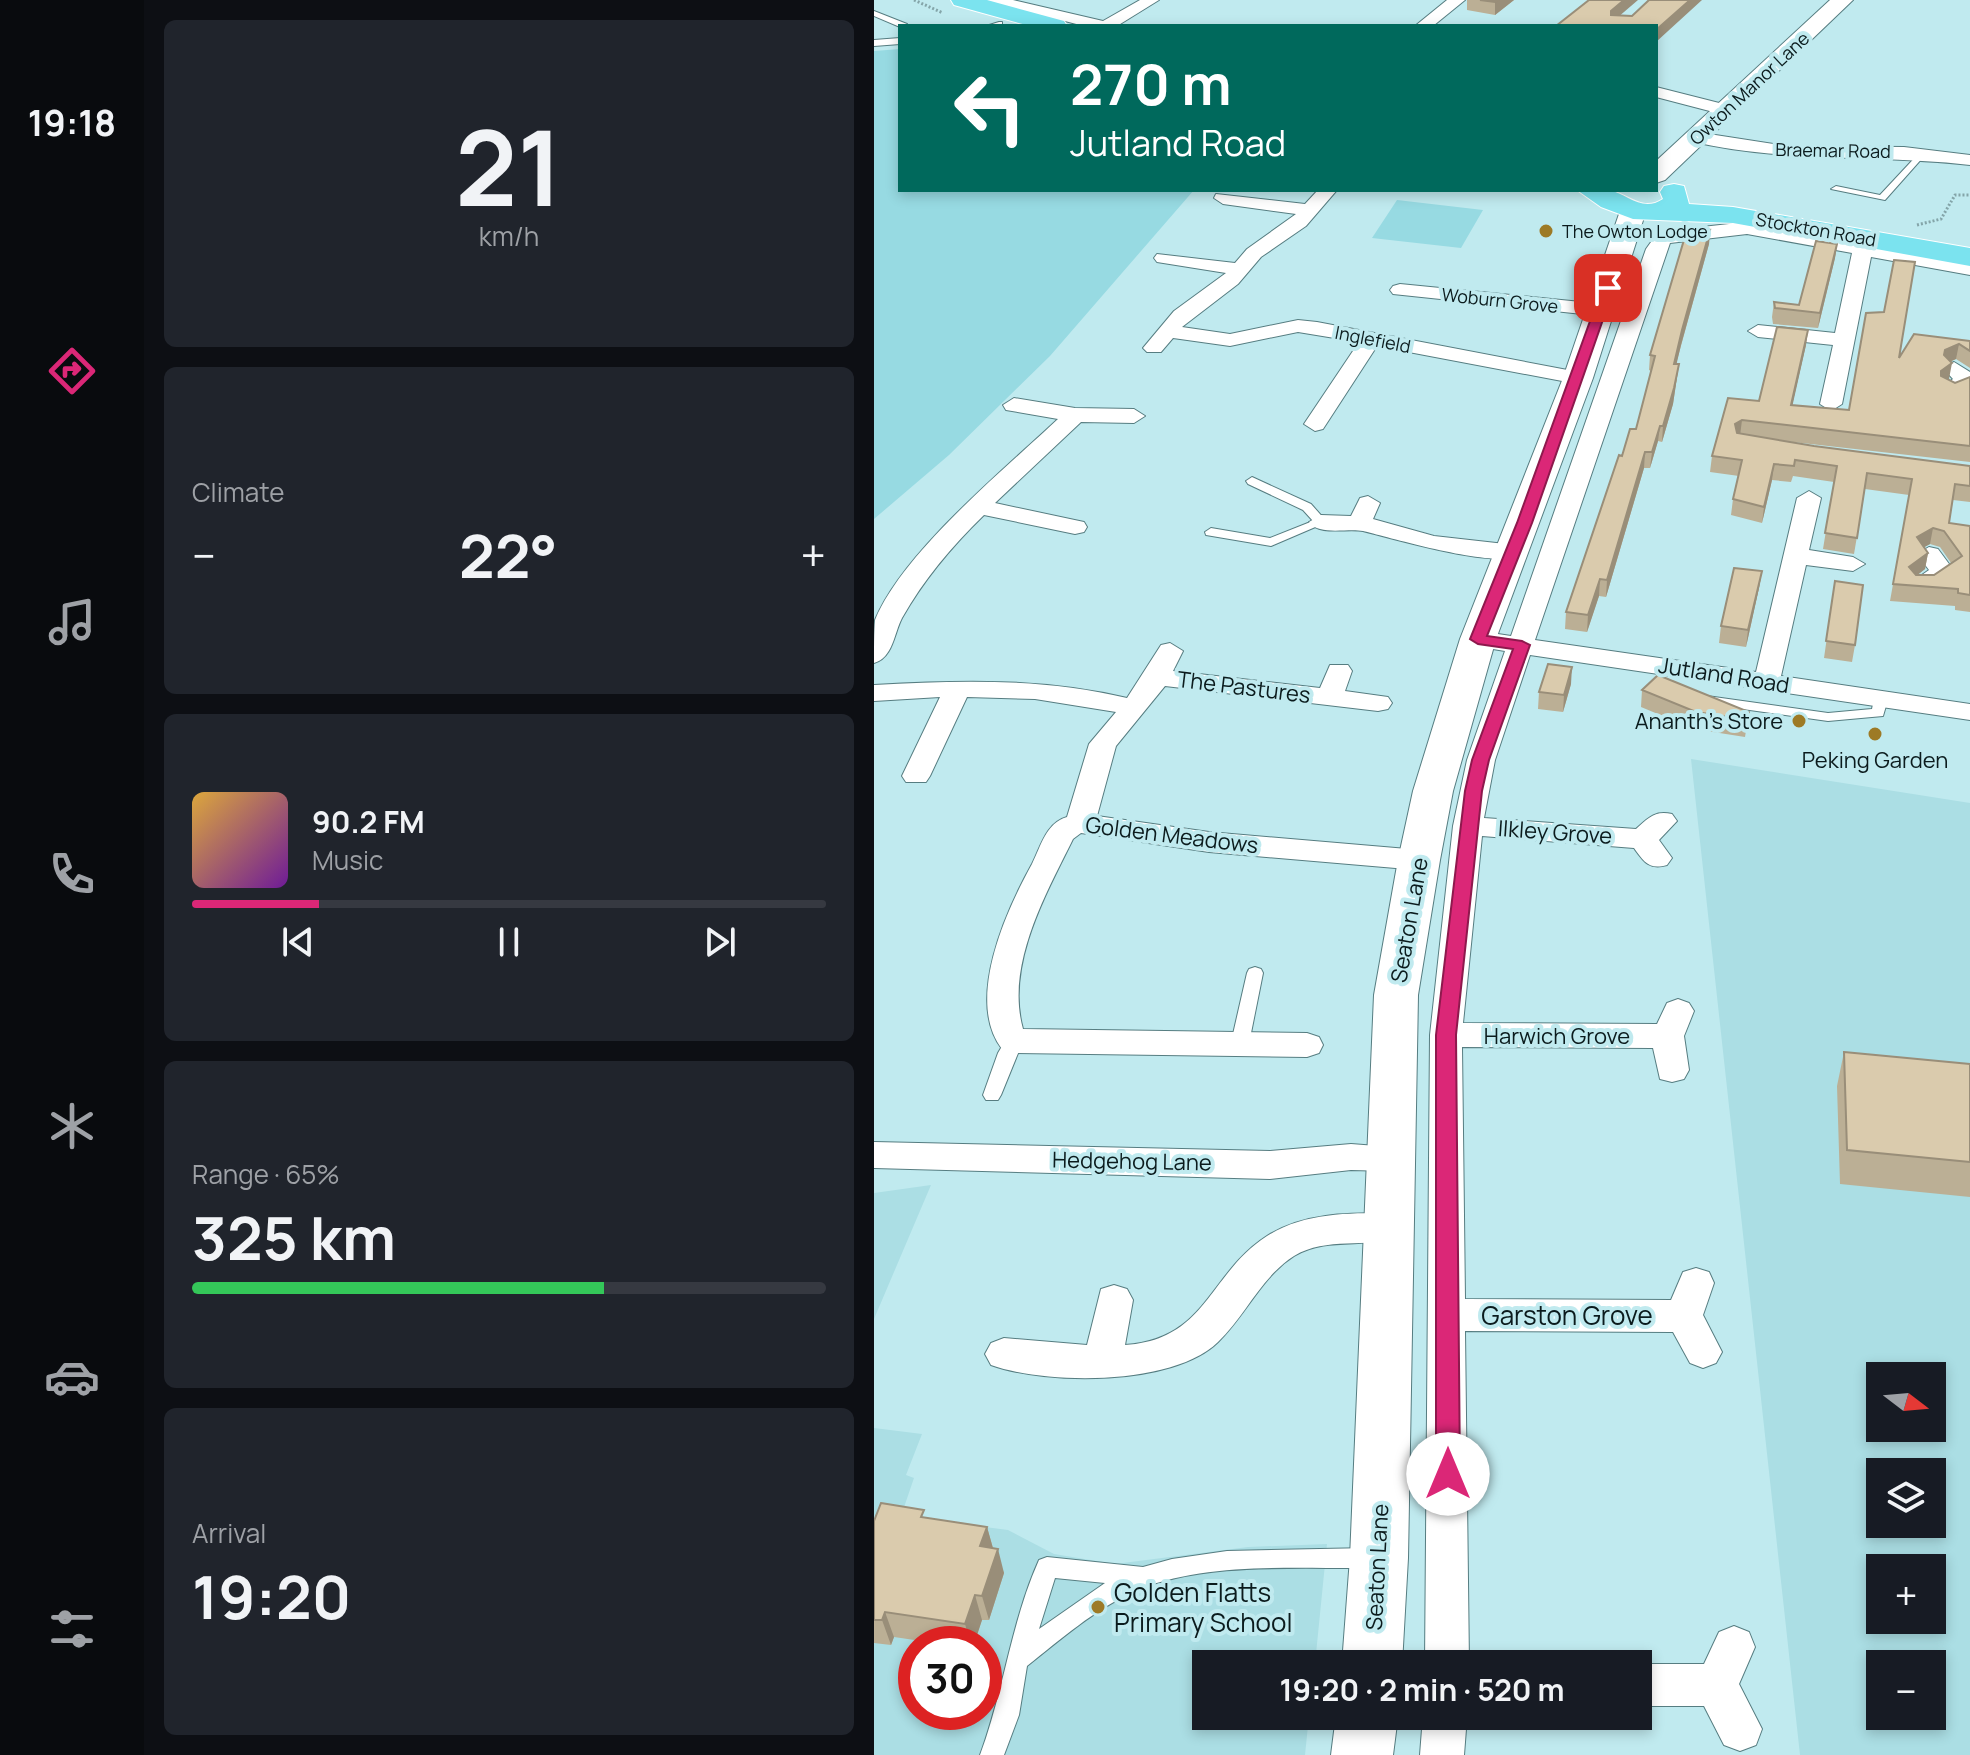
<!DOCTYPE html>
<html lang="en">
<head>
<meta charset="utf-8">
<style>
	body { margin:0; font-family:Manrope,sans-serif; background:#20242c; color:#f1f3f6; height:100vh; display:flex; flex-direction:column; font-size:30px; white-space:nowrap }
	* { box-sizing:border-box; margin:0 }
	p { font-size:26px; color:#9ea1a6 }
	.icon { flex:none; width:44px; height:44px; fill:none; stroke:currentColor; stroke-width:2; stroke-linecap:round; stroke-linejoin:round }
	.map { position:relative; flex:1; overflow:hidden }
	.drawer { display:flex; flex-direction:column; gap:20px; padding:20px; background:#0d0f14; width:730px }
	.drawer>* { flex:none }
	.banner { position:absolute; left:24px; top:24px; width:760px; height:168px; border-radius:0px; box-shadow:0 4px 12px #0003; background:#00695c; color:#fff; overflow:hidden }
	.needle { width:52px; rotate:106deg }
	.fabs { position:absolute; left:992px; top:1362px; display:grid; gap:16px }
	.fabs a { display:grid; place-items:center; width:80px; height:80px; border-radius:0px; background:#171b24; box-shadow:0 4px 12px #0003; font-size:40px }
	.speed { position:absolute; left:24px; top:1626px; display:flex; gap:16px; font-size:40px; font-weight:700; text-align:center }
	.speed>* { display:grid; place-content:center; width:104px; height:104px; border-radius:50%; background:#171b24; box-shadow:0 4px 12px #0003; line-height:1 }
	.speed .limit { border:12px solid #d22; background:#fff; color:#111 }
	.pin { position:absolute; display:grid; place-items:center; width:68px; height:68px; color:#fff; margin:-34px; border-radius:16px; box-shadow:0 4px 12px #0006 }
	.me { position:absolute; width:88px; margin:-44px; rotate:0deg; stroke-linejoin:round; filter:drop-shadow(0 0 6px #0008) }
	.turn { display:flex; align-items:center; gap:28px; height:168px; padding:0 40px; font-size:36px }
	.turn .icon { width:104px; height:104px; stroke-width:2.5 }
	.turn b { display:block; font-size:56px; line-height:68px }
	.big { font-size:60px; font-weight:700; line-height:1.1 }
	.drawer .widget { flex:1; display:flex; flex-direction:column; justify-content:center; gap:12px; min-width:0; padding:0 28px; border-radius:12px; background:#20242c }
	.drawer .dial { align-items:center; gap:0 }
	.dial b { font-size:104px; line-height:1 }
	.song { display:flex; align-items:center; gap:24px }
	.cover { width:96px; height:96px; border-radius:12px; background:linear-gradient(135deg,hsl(40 70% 55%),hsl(280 70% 35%)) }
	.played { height:8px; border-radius:4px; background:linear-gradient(90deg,#db2777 20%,#363941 20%) }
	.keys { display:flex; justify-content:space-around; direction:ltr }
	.heat { display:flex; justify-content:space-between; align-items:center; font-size:44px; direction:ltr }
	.charge { height:12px; border-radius:6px; background:linear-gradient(90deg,#34c759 65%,#363941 0) }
	.trip { position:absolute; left:318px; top:1650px; width:460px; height:80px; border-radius:0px; background:#171b24; box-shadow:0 4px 12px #0003; font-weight:700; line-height:80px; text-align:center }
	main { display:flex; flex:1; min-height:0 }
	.menu { display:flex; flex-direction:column; width:144px; justify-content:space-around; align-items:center; background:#090b0e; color:#9ea1a6 }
	.menu .icon { width:56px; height:56px }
	.menu .on { color:#db2777 }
	.menu b { font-size:36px; color:#f1f3f6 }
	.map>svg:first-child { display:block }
	.built { fill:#abdee4; fill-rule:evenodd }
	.green { fill:#97dae2 }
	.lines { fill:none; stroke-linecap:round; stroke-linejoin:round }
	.lane-casing { stroke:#567d81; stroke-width:2 }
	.street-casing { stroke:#567d81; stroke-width:2 }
	.secondary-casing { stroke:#567d81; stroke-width:2 }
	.highway-casing { stroke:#fff; stroke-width:2 }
	.path { stroke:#84a5a9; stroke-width:3; stroke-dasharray:2 2; stroke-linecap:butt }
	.lane { fill:#fff; fill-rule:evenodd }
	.street { fill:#fff; fill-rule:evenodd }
	.secondary { fill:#fff; fill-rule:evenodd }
	.highway { fill:#7be3ef; fill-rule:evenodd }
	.wall { fill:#bbaf95; fill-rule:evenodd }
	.shaded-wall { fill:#998e79 }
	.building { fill:#dacbad; stroke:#998e79; stroke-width:2; fill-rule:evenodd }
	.route { fill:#db2777; stroke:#8e194d; stroke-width:2 }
	.poi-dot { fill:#9d7a25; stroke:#c0eaef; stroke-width:3 }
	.labels { text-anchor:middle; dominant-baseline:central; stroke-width:8; stroke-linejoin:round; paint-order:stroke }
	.far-street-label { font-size:18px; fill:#0b1b1d; stroke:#c0eaef }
	.far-poi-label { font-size:18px; fill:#0b1b1d; stroke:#c0eaef; text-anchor:start }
	.street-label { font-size:22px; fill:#0b1b1d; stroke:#c0eaef }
	.poi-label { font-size:22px; fill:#0b1b1d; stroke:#c0eaef; text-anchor:end }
	.near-street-label { font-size:26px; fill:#0b1b1d; stroke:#c0eaef }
	.near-poi-label { font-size:26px; fill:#0b1b1d; stroke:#c0eaef; text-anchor:start }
</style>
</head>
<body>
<main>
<nav class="menu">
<b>19:18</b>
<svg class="icon on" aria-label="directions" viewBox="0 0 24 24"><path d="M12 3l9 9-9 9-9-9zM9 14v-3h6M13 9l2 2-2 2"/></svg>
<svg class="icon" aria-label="music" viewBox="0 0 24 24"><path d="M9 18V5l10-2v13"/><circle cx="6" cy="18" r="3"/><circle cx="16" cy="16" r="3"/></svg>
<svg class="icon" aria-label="phone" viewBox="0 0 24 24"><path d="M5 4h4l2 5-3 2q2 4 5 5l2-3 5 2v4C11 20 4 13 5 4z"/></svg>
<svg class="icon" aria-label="climate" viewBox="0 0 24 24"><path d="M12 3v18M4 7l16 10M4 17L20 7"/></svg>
<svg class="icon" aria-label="car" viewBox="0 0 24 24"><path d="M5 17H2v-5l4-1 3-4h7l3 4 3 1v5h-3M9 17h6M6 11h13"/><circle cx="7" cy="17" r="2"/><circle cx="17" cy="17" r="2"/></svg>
<svg class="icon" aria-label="filters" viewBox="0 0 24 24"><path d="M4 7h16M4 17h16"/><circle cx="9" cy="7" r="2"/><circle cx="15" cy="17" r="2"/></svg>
</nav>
<section class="drawer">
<div class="widget dial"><b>21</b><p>km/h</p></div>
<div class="widget"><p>Climate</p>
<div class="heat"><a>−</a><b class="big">22°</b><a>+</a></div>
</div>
<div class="widget">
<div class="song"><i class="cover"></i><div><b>90.2 FM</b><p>Music</p></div></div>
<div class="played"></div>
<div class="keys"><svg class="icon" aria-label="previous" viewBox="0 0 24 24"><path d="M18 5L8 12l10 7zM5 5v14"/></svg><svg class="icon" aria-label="pause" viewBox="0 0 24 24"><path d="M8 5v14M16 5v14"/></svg><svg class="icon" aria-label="next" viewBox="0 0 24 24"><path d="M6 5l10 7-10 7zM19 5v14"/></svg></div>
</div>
<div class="widget"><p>Range · 65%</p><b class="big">325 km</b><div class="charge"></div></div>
<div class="widget"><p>Arrival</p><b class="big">19:20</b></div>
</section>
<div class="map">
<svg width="1096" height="1755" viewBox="0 0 1096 1755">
	<rect width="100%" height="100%" fill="#c0eaef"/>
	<!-- built -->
	<path class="built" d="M817,759l279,44v952h-170zM1006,1376h52v52h-52zM1006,1472h52v52h-52zM1006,1568h52v52h-52zM1006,1664h52v52h-52z
		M57,1185l-57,134v-126z
		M0,1428l48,6 -16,41 8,3 -13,38 107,14 46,24 61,10 133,-17 79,-3 -12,120h-109v52h103l-4,39h-431zM42,1644h68v68h-68z"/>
	<!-- green -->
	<path class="green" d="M26,49v141h294l-144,166 -101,99 -75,64v-468z
		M523,200l86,10 -22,38 -89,-10z"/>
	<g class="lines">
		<defs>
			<path id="lane" d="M0,11l33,13 1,2 -8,1 -26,-11z
				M125,22h3v4h-16z
				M26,38v6l-26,2v-6z
				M1048,150l5,3 -2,2 -40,45 -54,-11 5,-3 44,9z
				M741,264l36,2 5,3 -5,3 -40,-3v-4z
				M378,477l59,27 16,18 -56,24 -65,-11 -1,-3 6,-4 59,10 43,-17 -10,-11 -55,-26 -2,-3z
				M1007,695l7,4 -5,17 -55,5 -121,-17 -7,-4 7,-4 121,17 44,-4 2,-10z
				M381,967l6,2 2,4 -14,70 -3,5h-12l-3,-5 16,-70 2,-4z
				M140,1035l6,1 3,5 -22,54 -3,5h-12l-3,-5 15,-42 10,-17z
				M496,1548l8,3 3,7 -3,7 -8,3c-74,1 -168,-7 -237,24 -39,18 -72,47 -106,74l-8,49 -15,40h-24c24,-64 31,-133 59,-195l8,-3 96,10 29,-8 55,-8zM181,1578l50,5 -66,46z"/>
			<path id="street" d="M111,0h28l90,21 37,-21h19l-42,26h-33z
				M573,0h18l-32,26h-18z
				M782,87l75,19 3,4 -9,5 -69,-18z
				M822,132l91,14 117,1 66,8v10c-93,-11 -189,-2 -280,-24l-3,-4z
				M444,190h19l-31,36 -45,31 -23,27 -56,43 48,7 68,-14 19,2 261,50 11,6 -3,5 -8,1 -201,-38 -54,83 -8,2 -11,-7 55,-82 -61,-10 -68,14 -57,-8 -12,14h-14l-4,-4 31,-37 52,-38 -69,-11 -3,-4 3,-4 78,9 12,-14 49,-35 -73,-10 -9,-6 2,-4 89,10z
				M873,222l111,21 12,-10 10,6 -5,7 95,17v12l-99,-18 -29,147 -11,7 -11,-7 13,-59 -75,-8 -10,-6 10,-6 77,8 17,-80 -105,-19 -77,9 -135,397 221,32 41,-174 12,-7 12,7 -12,52 44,7 12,7 -12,7 -47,-6 -25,111 189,28v16l-440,-65 -35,105 -11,58 152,11c12,-11 19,-19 36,-15l5,7 -18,19 13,18 -5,7c-18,5 -23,-3 -33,-17l-152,-12 -19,187 194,1 10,-21 11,-4 11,4 5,8 -10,25 5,34 -5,9 -12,3 -12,-3 -7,-31 -191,-1 3,252 206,1 12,-28 13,-4 13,4 5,11 -11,32 19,37 -6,11 -13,5 -13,-5 -17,-31 -208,-1 4,333h-44l5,-629 23,-209 14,-66 38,-109 -36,-6 -4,-6 13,-8 33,5 135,-387 10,-14 10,-4z
				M526,284l201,20 10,6 -10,6 -208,-22 -3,-4 3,-4z
				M1080,362l16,10v16l-19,8 -11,-7 13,-10 -10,-11z
				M140,398l61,10 59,1 11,7 -11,7 -53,-1 -86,81 89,19 3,5 -3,5 -9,2 -91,-19c-32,31 -60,64 -82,103 -8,15 -9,40 -28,45 0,-13 0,-32 1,-43 28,-68 129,-150 183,-201l-52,-9 -3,-5z
				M494,496l12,7 -7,16 61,17 80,9 12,7c-15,22 -137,-15 -163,-21 -16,-3 -44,5 -54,-9l12,-7 30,1 9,-18z
				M1055,547l9,2 17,23 -24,17h-18l-4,-5 20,-14 -12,-16z
				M296,643l13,8 -10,20 147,17 10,-23h18l4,6 -7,20 43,6 4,6 -4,6 -10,2 -213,-25 -49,60 -19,70 112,16 210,18 11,3 4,7 -4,7 -11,3 -210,-18 -128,-19 -8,6c-27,55 -68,126 -50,190l284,4 12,4 4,8 -4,8 -12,4 -293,-4 -12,-4c-37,-48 4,-138 30,-185 9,-18 14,-41 35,-47l22,-73 27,-32 -81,-13 -68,-2 -37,79 -4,6h-20l-4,-6 38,-79 -66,4v-16c86,-5 169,-7 253,13l34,-53z
				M0,1142l396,9 81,-7 51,4 5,10 -5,10 -12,3 -39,-1 -81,9 -396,-11z
				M514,1213l13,4 5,10 -5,10c-35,12 -74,-1 -107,19 -33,21 -48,59 -76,86 -45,44 -171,43 -227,23l-6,-11 6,-11 13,-5 83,7 14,-56 13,-4 13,4 6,11 -8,45c82,-5 84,-72 142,-109 36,-23 80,-23 121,-23z
				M860,1626l15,6 6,15 -16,37 23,45 -6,16 -16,6 -16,-6 -20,-39h-66l-1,-42h67l15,-32z
				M549,1716h44l-3,39h-44z"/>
			<path id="secondary" d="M956,0h23l-188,180 -9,3v-22z
				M759,203l13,8 -53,167 -97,261 -43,152 -13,69 -22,135 -10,563 -6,106h-60l8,-106 24,-563 24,-135 15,-69 47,-152 103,-261 57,-167z
				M462,1716h62l-5,39h-62z"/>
			<path id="highway" d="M77,0h36l77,21 3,5h-37l-76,-21z
				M800,184l10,2 5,18 44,3 237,41v18l-237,-43 -100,-4 -32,-12 -24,-17c9,0 22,-2 32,0 19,4 33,23 54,9l-3,-7 4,-6z"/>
		</defs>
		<!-- lane casing -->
		<use href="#lane" class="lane-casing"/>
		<!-- street casing -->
		<use href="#street" class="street-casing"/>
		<!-- secondary casing -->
		<use href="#secondary" class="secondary-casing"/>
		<!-- highway casing -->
		<use href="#highway" class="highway-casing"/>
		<!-- path -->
		<path class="path" d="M40,0l29,13
			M1043,225l24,-6 14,-24h15"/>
		<!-- lane -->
		<use href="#lane" class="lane"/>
		<!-- street -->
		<use href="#street" class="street"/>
		<!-- secondary -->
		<use href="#secondary" class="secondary"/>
		<!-- highway -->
		<use href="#highway" class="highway"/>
	</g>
	<!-- wall -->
	<path class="wall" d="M593,0h47l-19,15 -28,-5z
		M836,230l-1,14 -33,120h3l-6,40 -11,38 -4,-1 -8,27h-6l-38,129 -7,-1 -12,36 -22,-3 1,-17 56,-156 14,-27 15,-58 -2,-1 1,-15z
		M963,244l-2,14 -17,70 -45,-4 -1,-7 2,-15 25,3z
		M1096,341v27l-14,-9 -6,3 -2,17 7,4 15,-6v85l-186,-21 30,5 156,20v36l-17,-2 -4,23 21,3v86l-15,-2v-4l-65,-5 19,-106 -44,-6 -11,65 -31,-5 11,-67 -41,-6 -2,6 -19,-2 -10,43 -31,-8 2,-16 6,-23 -29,-4 2,-16 16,-58 31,3 47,-56 -14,60 57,5 50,-52zM1056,544l10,3 11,16 -17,12h-17l8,-6 3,-16 -4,-6z
		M888,571l-3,17 -13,59 -27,-4 2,-17z
		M961,581l20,64 -3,17 -28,-4z
		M697,684l-8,28 -25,-3 1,-17z
		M768,690l107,22 -4,25 -51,-8 -53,-22z
		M970,1052l126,12v133l-130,-13 -3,-98z
		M53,1518l60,9 6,21 11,25 -15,47h-7l-8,24h-32l-48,-7 -3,8 -17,-2v-122z"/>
	<!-- shaded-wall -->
	<path class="shaded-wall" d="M624,0h16l-19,15v-13z
		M750,0h14l-28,24 1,-13z
		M816,0h12l-46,42v-12z
		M836,230l-1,14 -28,101 -8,34 1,-15 8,-34z
		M963,244l-2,14 -17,70 2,-15z
		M934,330l-2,15 -17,76 2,-16z
		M1085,344l-3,15 -14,6 3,-15z
		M1078,363l-3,16 -11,8 3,-16z
		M805,364l-6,40 -11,38 1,-16z
		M868,420l-2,16 -7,4 2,-16z
		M786,426l-2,15 -8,27 2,-16z
		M771,452l-1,16 -38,129 1,-17z
		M900,464l-2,16 -10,43 2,-16z
		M1059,528l-3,16 -16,9 3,-16z
		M1054,553l-3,16 -19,15 3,-17z
		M888,571l-3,17 -13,59 2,-17z
		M726,579l-1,17 -12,36 1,-17z
		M698,667l-1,17 -8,28 1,-17z
		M113,1527l7,25 -14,-6z
		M124,1549l6,24 -15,47 -7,-24z
		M101,1595l7,25 -8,24h-3l-6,-20z
		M11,1612l9,25 -3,8 -9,-25z"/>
	<!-- building -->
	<path class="building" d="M606,0h18l-3,2z
		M715,0h35l-13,11v4l21,1 17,-16h41l-34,30v-4h-100z
		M836,230l-28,100 -8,34h5l-5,24 -11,38h-3l-8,26h-7l-38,128 -7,-1 -12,36 -22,-3 53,-157 3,1 8,-27h6l19,-73 -5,-1 36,-122z
		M942,241l21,3 -17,69 -45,-5 -1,-6 25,3z
		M1020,260l21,2 -16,96 15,-24 56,7v10l-11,-7 -14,6 -1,5 8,8 -11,8v5l14,7 15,-6v69l-228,-26 -7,4 2,9 77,13 156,20v20l-15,-2 -6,39 21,3v69l-12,-2v-4l-65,-5 19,-105 -45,-6 -10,65 -32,-5 12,-67 -42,-6 -1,6 -20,-2 -10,43 -31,-8 9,-39 -30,-4 16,-58 31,3 18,-74 31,3 -17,75 58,5 17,-97 18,-1zM1059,528l11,3 18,25 -28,19h-18l-7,-8 19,-14 -11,-16z
		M860,568l28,3 -14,59 -27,-4z
		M961,581l28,4 -8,60 -29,-4z
		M674,664l24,3 -8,28 -25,-3z
		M784,675l91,37 -2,8 -51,-8 -54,-22z
		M970,1052l126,12v98l-123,-12z
		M7,1503l43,7 -3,7 66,10 -7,19 18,3 -16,47 -7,-1 -10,29 -80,-12 -3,8h-8v-99z"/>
	<!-- route -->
	<path class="route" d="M734,285l6,3 -82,235 -45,113 35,5 8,4 -41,115 -7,31 -26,244 4,439 -3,7 -9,3 -8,-3 -4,-7v-439l29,-244 7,-31 41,-111 -35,-5 -8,-5 47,-116 85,-235z"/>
	<!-- markers -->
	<g class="poi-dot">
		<circle cx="672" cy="231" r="8"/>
		<circle cx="925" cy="721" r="8"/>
		<circle cx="1001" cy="734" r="8"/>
		<circle cx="224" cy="1607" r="8"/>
	</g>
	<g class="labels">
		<!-- far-street labels -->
		<g class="far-street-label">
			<text transform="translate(875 88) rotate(-43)">Owton Manor Lane</text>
			<text transform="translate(959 150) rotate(1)">Braemar Road</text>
			<text transform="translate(942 229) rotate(10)">Stockton Road</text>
			<text transform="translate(626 300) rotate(6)">Woburn Grove</text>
			<text transform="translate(499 339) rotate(11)">Inglefield</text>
		</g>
		<!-- far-poi labels -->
		<g class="far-poi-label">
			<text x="688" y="231">The Owton Lodge</text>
		</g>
		<!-- street labels -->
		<g class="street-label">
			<text transform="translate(850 675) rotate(9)">Jutland Road</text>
			<text transform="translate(370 687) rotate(7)">The Pastures</text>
			<text transform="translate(681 832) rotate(4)">Ilkley Grove</text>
			<text transform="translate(298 835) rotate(7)">Golden Meadows</text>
			<text transform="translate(535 920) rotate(-80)">Seaton Lane</text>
			<text x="683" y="1036">Harwich Grove</text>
			<text transform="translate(258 1161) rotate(1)">Hedgehog Lane</text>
			<text transform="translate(503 1567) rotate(-87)">Seaton Lane</text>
		</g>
		<!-- poi labels -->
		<g class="poi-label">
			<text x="909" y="721">Ananth's Store</text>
			<text x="1001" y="760" text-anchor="middle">Peking Garden</text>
		</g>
		<!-- near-street labels -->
		<g class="near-street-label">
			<text x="693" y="1315">Garston Grove</text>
		</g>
		<!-- near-poi labels -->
		<g class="near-poi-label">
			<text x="240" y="1592">Golden Flatts<tspan x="240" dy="30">Primary School</tspan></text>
		</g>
	</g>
</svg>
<div class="fabs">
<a><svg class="needle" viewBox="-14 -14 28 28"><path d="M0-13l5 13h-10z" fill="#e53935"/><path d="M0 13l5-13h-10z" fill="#9ea1a6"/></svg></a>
<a><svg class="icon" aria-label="layers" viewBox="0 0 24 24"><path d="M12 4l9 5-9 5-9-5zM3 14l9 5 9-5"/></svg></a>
<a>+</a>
<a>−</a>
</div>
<div class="speed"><div class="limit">30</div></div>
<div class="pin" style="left:734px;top:288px;background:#d93025"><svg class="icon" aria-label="arrive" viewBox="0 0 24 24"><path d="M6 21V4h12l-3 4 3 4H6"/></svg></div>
<svg class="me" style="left:574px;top:1474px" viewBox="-20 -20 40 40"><circle r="19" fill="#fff"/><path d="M0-13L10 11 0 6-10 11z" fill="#db2777"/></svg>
<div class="trip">19:20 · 2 min · 520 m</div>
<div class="banner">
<div class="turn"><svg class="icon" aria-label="left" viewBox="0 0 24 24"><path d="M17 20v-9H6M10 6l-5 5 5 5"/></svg><div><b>270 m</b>Jutland Road</div></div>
</div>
</div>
</main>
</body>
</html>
